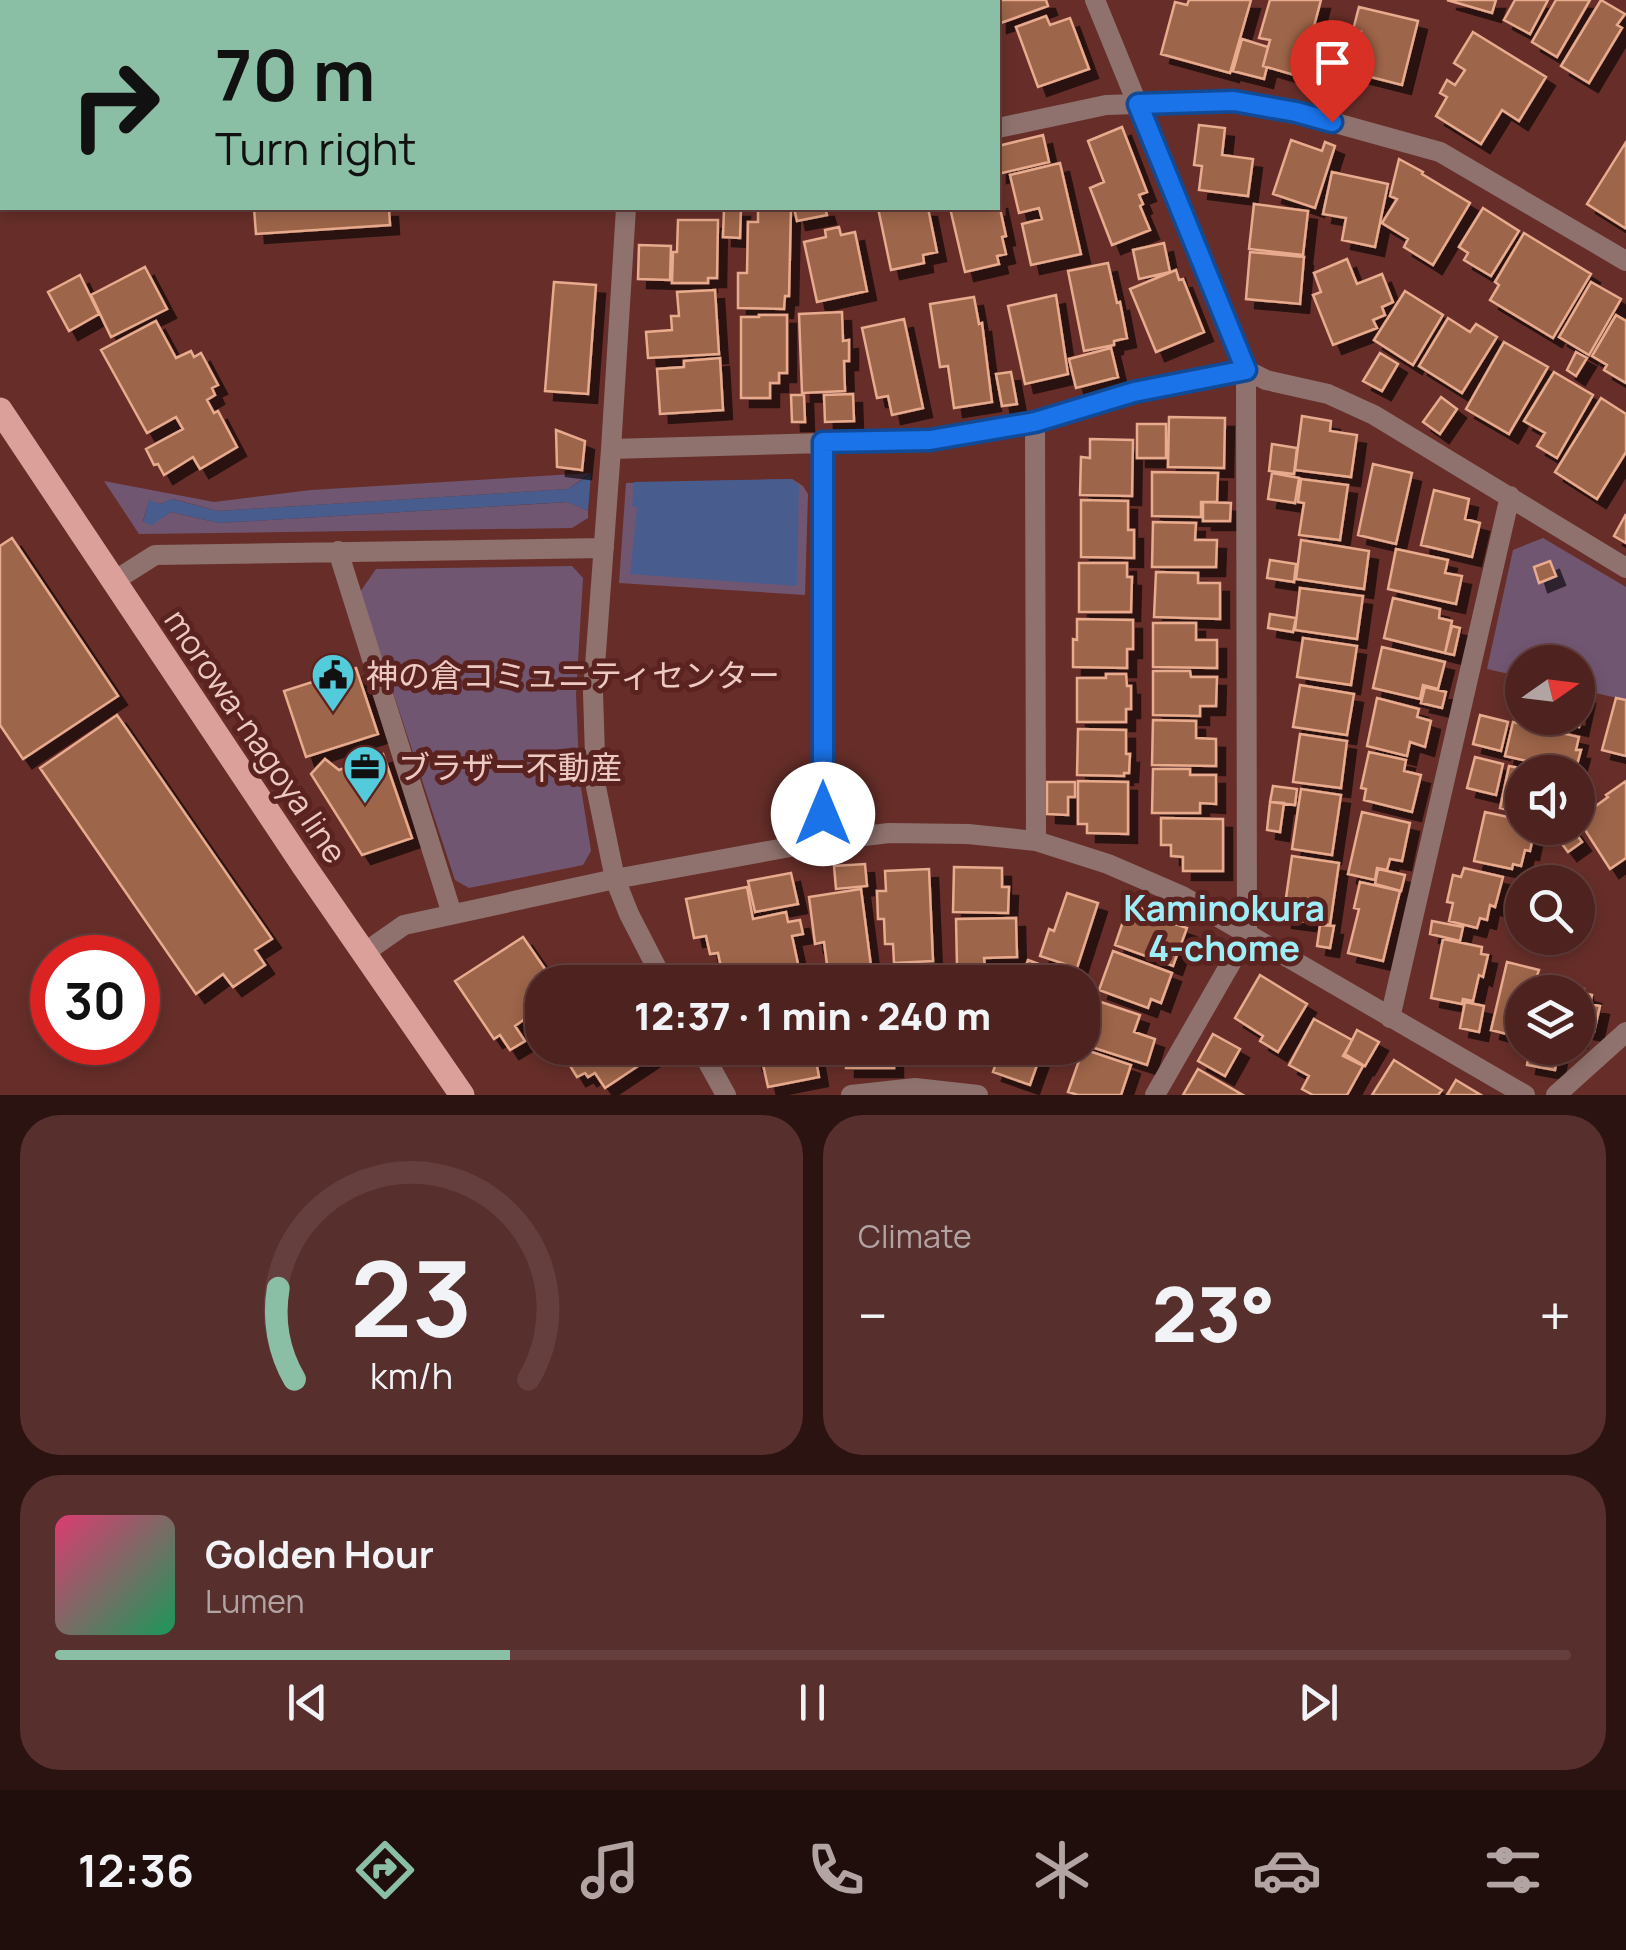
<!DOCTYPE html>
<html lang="en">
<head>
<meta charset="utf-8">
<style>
	body { margin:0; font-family:Manrope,"Noto Sans JP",sans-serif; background:#572f2c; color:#f1f3f6; height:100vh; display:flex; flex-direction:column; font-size:38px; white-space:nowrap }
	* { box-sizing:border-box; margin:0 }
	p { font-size:32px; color:#b3a4a4 }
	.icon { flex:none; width:55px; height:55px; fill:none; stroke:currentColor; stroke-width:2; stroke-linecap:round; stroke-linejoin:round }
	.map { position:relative; height:1095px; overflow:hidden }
	.side { display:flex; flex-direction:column; gap:20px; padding:20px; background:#2a1311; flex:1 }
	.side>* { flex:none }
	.guide { position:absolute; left:0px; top:0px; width:1000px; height:210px; box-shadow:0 5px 15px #0003,0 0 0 2px #643f3d; background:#8abfa5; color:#111; overflow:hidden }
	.needle { width:65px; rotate:76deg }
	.fabs { position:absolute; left:1505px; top:645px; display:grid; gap:20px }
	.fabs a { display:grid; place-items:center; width:90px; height:90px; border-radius:50%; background:#4d221f; box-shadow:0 5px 15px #0003,0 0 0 2px #643f3d; font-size:50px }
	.speed { position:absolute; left:30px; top:935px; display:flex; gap:20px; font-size:50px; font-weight:700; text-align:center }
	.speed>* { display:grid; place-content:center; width:130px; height:130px; border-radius:50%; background:#4d221f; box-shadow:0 5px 15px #0003,0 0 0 2px #643f3d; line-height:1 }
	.speed .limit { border:15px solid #d22; background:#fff; color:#111 }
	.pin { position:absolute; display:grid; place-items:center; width:85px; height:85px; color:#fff; margin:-102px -42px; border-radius:50% 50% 50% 0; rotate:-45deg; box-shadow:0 0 10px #0007 }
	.pin .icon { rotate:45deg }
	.me { position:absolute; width:110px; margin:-55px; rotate:0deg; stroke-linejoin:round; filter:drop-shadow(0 0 8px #0008) }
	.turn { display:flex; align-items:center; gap:35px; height:210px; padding:0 50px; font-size:45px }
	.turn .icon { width:130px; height:130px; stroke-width:2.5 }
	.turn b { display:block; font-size:70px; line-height:85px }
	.big { font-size:75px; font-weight:800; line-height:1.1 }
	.side .tile { flex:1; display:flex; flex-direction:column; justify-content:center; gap:15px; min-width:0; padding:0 35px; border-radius:40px; background:#572f2c }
	.side .dial { align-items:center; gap:0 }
	.dial svg { height:260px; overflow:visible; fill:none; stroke:#643f3d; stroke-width:7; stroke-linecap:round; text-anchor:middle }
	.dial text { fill:#f1f3f6; stroke:none }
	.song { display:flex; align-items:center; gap:30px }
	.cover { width:120px; height:120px; border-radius:15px; background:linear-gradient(135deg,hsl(340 70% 55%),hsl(150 70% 35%)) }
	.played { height:10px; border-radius:5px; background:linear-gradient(90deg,#8abfa5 30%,#643f3d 30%) }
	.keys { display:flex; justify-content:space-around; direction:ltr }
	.heat { display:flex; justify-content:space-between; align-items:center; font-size:55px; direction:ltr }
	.side .tiles { flex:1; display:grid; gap:20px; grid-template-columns:1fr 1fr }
	.tile:last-child { grid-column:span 2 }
	.trip { position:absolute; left:525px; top:965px; width:575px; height:100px; border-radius:40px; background:#4d221f; box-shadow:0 5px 15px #0003,0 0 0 2px #643f3d; font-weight:800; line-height:100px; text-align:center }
	.dock { display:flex; height:160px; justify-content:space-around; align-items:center; background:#1f0e0c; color:#b3a4a4 }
	.dock .icon { width:70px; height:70px }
	.dock .active { color:#8abfa5 }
	.dock b { font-size:45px; color:#f1f3f6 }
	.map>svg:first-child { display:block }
	.green { fill:#715671 }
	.water { fill:#485c8e }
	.building { fill:#9d6549; stroke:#e9ab8e; stroke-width:2.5; filter:url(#shadow) }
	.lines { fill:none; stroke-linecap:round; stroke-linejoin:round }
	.minor { stroke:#8f726e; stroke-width:20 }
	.primary { stroke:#daa099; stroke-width:25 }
	.route-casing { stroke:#114b97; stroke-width:25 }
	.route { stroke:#1a73e8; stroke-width:18 }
	.labels { text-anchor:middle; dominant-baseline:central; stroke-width:10; stroke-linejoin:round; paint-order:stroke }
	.poi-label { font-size:32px; fill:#edc9c4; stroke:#5b231f; text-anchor:start }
	.street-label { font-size:32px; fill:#edc9c4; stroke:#5b231f }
	.neighbourhood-label { font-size:35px; font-weight:bold; fill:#9deef9; stroke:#5b231f }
</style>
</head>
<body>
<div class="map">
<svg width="1626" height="1095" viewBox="0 0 1626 1095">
	<defs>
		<filter id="shadow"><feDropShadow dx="9" dy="9" stdDeviation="0" flood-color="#0009"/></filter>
	</defs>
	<rect width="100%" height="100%" fill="#672e29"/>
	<!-- green -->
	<path class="green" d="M591,473l-23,16 -350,22 -45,-12 -13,5 -11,-3 -6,20 9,3 19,-12 48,11 350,-21 19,9v7l-16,10 -433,6 -35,-53 110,21 97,-12z
		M792,479l11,7 5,8 -3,101 -186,-12 7,-100z
		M1543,538l83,49v113l-48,-11v-27h-56v15l-35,-8 26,-119z
		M572,566l11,12 -7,116 2,49 3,45 10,63 -8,14 -114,23 -14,-8 -95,-288 16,-23z"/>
	<!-- water -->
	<path class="water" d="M591,474l-3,37 -20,-9 -349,21 -48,-11 -19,13 -9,-3 6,-22 11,4 12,-5 46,12 350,-22z
		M792,479l7,7 -2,100 -167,-12 7,-66 -5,-2 2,-24z"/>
	<!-- building -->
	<path class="building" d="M983,0h63l2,6 -50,18v-22h-14z
		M1189,0h62l-21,73 -69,-19 14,-52 12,3z
		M1270,0h51l-11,41 8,2 -10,36 -45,-13 7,-26 -11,-2z
		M1447,0h49l-4,13z
		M1515,0h33l-18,34 -26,-14z
		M1556,0h34l-33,57 -25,-15z
		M1601,0l24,14 -8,11 5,3 -33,55 -28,-17z
		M1359,7l59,14 -16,64 -51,-13 10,-40 -8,-2z
		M1046,16l4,9 20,-7 19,51 -51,18 -22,-60z
		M2,30v122l-2,-4v-117z
		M1473,32l73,45 -27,44 -17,-11 -21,34 -45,-28 11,-19 -7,-4 7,-13 8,5 10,-15 -11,-7z
		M1242,39l26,8 -5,19 4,1 -3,12 -31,-8z
		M1314,69l22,3 -4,24 -22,-4z
		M1199,125l26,3 -3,27 31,4 -5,37 -49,-6 3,-24 -8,-1z
		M1122,127l25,65 -8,3 4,9 -3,2 10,24 -38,15 -22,-57 14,-6 -16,-41z
		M1043,135l6,27 -51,12v-28z
		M1291,140l31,11 3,-9 10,4 -20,62 -42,-14z
		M1626,142v84l-1,2 -38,-24z
		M1399,159l24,13 -1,2 48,29 -37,62 -29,-18 4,-8 -26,-16 15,-24 -7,-3z
		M1060,163l21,91 -50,11 -9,-41 20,-5 -3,-11 -20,5 -9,-38z
		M1332,172l56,12 -13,63 -33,-7 4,-22 -23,-4z
		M998,199l8,37 -4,1 4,17 -9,2 2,8 -34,8 -15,-64h48z
		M1254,204l54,7 -5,44 -54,-6z
		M254,208h135l1,17 -134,9z
		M724,208h17l-1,30 -17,-1z
		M758,208h33l-2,88h-4l-1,13 -46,-1v-35h9l1,-51h10z
		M794,208h31l2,7 -30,6z
		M878,208h50l9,44 -14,3 1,8 -33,7z
		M1483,208l36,23 -28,45 -27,-16 4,-7 -9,-6z
		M678,220h40l-1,58h-9v5h-36l1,-31h4z
		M839,227l2,8 14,-3 12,59 -50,11 -13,-60 22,-5 -1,-7z
		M1524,233l67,41 -38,64 -63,-38 9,-15 -4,-3z
		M1164,243l6,29 -31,7 -6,-29z
		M639,245l32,1 -1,34 -32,-1z
		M1250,252l54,5 -4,47 -54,-5z
		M1347,259l10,25 25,-10 11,28 -11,5 3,8 -12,5 4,8 -44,17 -20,-50 8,-3 -7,-19z
		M1108,263l9,40 3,-1 7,36 -13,3v4l-30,6 -16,-80z
		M145,267l22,42 -56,28 -20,-42z
		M1176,270l3,10 4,-1 21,53 -48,20 -26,-63z
		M80,275l19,39 -30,17 -21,-39z
		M554,282l42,3 -8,109 -43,-3z
		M1591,282l30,17 -32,56 -30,-18z
		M715,290l4,64 -71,4 -2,-26 26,-2 -1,-14h8l-2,-24z
		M1405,291l38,24 -30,50 -39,-25z
		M1056,295l12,79 -43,10 -17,-78z
		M974,297l5,27 3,-1 10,79 -38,6 -6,-42 -8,1 -10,-63z
		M842,312l1,29 6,-1v21h-5l1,30 -43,2 -3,-79z
		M759,315h28v58h-8v10h-9v15h-29v-81h18z
		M1616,315l10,6v62l-22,-13 3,-5 -15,-9z
		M1448,318l22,14 6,-8 21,13 -35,56 -43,-27z
		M904,319l19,89 -31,7 -4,-19 -11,2 -15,-70z
		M156,321l20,37 15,-7 3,6 7,-4 17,32 -6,3 3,7 -8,5 7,13 4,-2 19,36 -37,22 -7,-12 -29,18 -6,-11 -4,1 -8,-16 37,-20 -7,-12 -29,16 -46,-83z
		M1504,342l44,25 -39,67 -43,-25z
		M1111,348l7,29 -42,11 -7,-29z
		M1576,352l11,6 -11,18 -9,-6z
		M1380,353l18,11 -16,27 -19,-10z
		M720,358l3,52 -63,4 -3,-45 27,-2v-6z
		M1011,372l6,32 -15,2 -6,-32z
		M1554,372l39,23 -36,63 -20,-12 8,-13 -21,-12z
		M853,394l1,27 -29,1 -1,-27z
		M791,395h13l1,27h-13z
		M1441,397l16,12 -17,25 -17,-12z
		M1601,398l25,16v38l-29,47 -42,-27z
		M1302,416l29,5 -1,10 27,4 -6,42 -56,-7z
		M1169,417l56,1 -1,50 -56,-1z
		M1137,424h29v34h-29z
		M556,430l29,11 -3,29 -25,-3z
		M1090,439l43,1 -1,56 -52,-1 1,-38 9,1z
		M1272,444l25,4 -3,26 -25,-3z
		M1373,464l39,9 -16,71 -38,-9z
		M1152,472l66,1 -1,29h-16v15l-49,-1z
		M1272,473l27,5 -4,25 -27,-4z
		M1301,479l47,6 -8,55 -41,-5 5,-32 -6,-1z
		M1434,490l35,9 -4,20 15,4 -8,34 -51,-12z
		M1081,500l47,1v29h6v28l-53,-1z
		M1203,502l28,1 -1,18h-27z
		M1626,514v29l-12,-7z
		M1153,522l43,1 -1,17h22l-1,27h-64z
		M12,538l106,158 -95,63 -23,-34v-179z
		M1301,540l68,11 -5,38 -68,-10z
		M1396,549l52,11 -3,13 17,3 -6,28 -68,-15z
		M1270,560l26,4 -2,18 -27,-4z
		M1550,561l6,15 -17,7 -5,-16z
		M1079,563h48v14h5l-1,35h-52z
		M1156,572l42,1v10h22v36l-66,-2z
		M1300,588l63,8 -6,43 -62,-9z
		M1393,598l47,11 -1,9 13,3 -7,32 -61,-15z
		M1270,614l26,4 -3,14 -25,-4z
		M1077,619l56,1v29h-6v19l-54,-1v-28l4,1z
		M1153,623h43v17h21v28l-64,-1z
		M1452,626l8,2 -6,27 -9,-2z
		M1303,638l54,8 -6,39 -54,-8z
		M1382,647l63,15 -7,27 -15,-4 -3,14 -47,-11z
		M356,668l22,66 -72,23 -22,-66z
		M1153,671h37l1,6h26l-1,29h-16v10l-47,-1z
		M1106,674h20l1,12h4v23h-5v13h-49v-44h29z
		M1300,685l54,9 -7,41 -54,-8z
		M1425,687l21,5 -4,16 -21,-5z
		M1578,693l8,2 -7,32 -39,-9h38z
		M1377,698l42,11 -2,8 14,4 -6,26 -15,-5 -3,14 -40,-10z
		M1616,698l10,2v56l-24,-6z
		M117,715l155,224 -17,11 10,15 -32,22 -10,-13 -27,20 -156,-226z
		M1480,715l28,7 -7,29 -28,-7z
		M1153,720l43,1v17l20,1v27l-64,-1z
		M1513,722l66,15 -3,13h5l-6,22 -70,-16z
		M1078,729l48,1v24h4l-1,19h-5v3l-47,-1z
		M1300,734l47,7 -6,47 -48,-6z
		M1369,752l37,8 -2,11 17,4 -9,37 -48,-12 2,-11 -5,-1z
		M383,754l29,84 -50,17 -51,-81 14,-15 14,11z
		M1475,757l28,7 -7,31 -29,-7z
		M1509,766l32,6h-19v41l-22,-5z
		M1153,769h37v6h26v29l-16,-1v10h-48z
		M1078,781l50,1v52l-41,-1v-9h-9z
		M1626,781v77l-16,11 -32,-50 30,-22 -2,-2z
		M1047,782h28v15h-7v18l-21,-1z
		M1273,786l24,3 -2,16 -25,-3z
		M1301,789l40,6 -9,60 -40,-6z
		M1270,802l14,1 -4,29 -13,-2z
		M1362,812l48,11 -8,38 -12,-2 -3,11 -10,-2 -2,12 -27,-6z
		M1485,812l37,8v8h13l-5,23 -5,-1 -4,16 -8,-2 -1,5 -38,-8z
		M1161,818l62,1v52h-40v-14l-12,-1v-11h-10z
		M1567,828h5l10,14 -14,10 -12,-16z
		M1292,856l47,7 -9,62 -47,-6z
		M865,864l2,22 -31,3 -2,-23z
		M954,867l48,1v19h7l-1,26 -55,-1z
		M1464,868l39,9 -8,30 -5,-2 -3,15 -7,-2 -3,10 -28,-7 4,-18 -6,-1 6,-27 8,2z
		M929,869l4,92 -39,2 -1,-19h-8l-1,-25h-6l-1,-28h9l-1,-20z
		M1378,869l27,6 -4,16 -26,-7z
		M791,873l7,31 -43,8 -7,-31z
		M1360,882l40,9 -17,70 -35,-8 11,-44 -5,-1z
		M747,887l6,32 33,-7 2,10 12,-2 3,14 -11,2 9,42 -22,4h-55l-6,-29 -8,1 -4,-18 -12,2 -8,-39z
		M861,889l10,77 -43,6 -4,-30 -9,2 -6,-47z
		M1067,893l31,10 -21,65 -37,-12 9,-27 5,2z
		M1129,904l32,11 -1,4 27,9 -14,38 -58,-21z
		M1016,918l1,39 -33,1 1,9h-28l-1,-48z
		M1432,921l31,6 -3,14 -30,-7z
		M1320,925l14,1 -4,22 -13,-2z
		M523,937l31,45h-12v44l-9,-13 -18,13 10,15 -15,9 -10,-15 -6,4 -39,-58z
		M1443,939l39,8 -1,7 7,1 -5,22 -4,-2 -6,26 -10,-2 -1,5 -31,-6z
		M1113,951l59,22 -11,30 -10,-4 -3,9 -49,-18z
		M1028,960l49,18 -1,4h-56z
		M1507,962l32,8 -2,6 5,1 -4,15h-16v46l-31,-8z
		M929,974l39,4v4h-40z
		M1260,975l47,29 -29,48 -18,-11 3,-5 -28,-18z
		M846,977h48v5h-48z
		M1558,983l26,6v4l8,2 -2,9 10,2 -6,26 -14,-3 -2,11v-48h-22z
		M1095,1000l45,15 -6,17 21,7 -8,26 -65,-21v-7z
		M1465,1002l19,4 -5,26 -19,-4z
		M1314,1019l38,21 -9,16 20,10 -16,29h-34l-11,-6 7,-13 -20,-11z
		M1357,1030l22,12 -14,24 -20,-12z
		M1213,1034l27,15 -15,27 -27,-15z
		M569,1048h96l-60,40 -10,-15 -7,4 -3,-4 -8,4 -10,-16 8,-5z
		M751,1048h74l1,4 -11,2 4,23 -51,10 -6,-27 -8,2z
		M846,1048h48v20h-48z
		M1001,1048h42l-13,37 -37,-13z
		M1530,1048l29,1 -4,21 -28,-5z
		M1083,1049l48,16 -10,30h-43l-10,-3z
		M1394,1060l48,30 -4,5h-66z
		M1198,1069l45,26h-60z
		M1456,1080l25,15h-34z"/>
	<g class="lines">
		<!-- minor -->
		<path class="minor" d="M541,0l1,2
			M813,0l1,2
			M1095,0l151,370 1,565 -92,160
			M998,128l108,-23 128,-4 62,11 144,40 186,109
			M626,208l-15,241 319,-9 105,-18 98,-31 113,-21 20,10 62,14 46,21 252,153
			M1035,422l1,419
			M823,442v399
			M611,449l-18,244 3,94 19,92 14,35 35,68
			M338,551l114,363
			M114,581l41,-26 449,-7
			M364,953l40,-28 211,-46 208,-38 66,-8 79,1 68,7 72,23 74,32 343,199
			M1390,1018l120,-522
			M700,1048l26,47
			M851,1095l64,-7 63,7
			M1556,1095l70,-63"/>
		<!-- primary -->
		<path class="primary" d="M0,410l304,456 158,229"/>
	</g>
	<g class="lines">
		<defs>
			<path id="route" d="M823,814v-372l107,-2 105,-18 99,-30 112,-22 -108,-266 96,-3 62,11 36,10"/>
		</defs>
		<!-- route casing -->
		<use href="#route" class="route-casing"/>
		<!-- route -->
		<use href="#route" class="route"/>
	</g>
	<!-- icons -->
	<defs>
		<symbol id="civic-pin" viewBox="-11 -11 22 30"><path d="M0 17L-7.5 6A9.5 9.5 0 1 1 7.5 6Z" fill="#53cbda" stroke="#5b231f"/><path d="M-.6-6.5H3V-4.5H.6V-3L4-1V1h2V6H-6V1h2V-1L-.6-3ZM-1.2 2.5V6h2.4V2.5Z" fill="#111"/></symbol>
		<symbol id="office-pin" viewBox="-11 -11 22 30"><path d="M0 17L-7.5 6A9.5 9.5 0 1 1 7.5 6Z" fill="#53cbda" stroke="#5b231f"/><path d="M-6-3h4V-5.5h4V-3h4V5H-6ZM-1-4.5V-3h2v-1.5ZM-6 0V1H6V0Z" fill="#111"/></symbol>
	</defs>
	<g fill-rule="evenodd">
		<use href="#civic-pin" x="308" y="650" width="50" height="68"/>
		<use href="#office-pin" x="340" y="742" width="50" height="68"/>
	</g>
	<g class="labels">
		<!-- poi labels -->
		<g class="poi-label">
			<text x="366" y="675">神の倉コミュニティセンター</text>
			<text x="398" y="767">ブラザー不動産</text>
		</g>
		<!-- street labels -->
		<g class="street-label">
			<text transform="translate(256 736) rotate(56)">morowa-nagoya line</text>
		</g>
		<!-- neighbourhood labels -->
		<g class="neighbourhood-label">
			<text x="1224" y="908">Kaminokura<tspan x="1224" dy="40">4-chome</tspan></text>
		</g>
	</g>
</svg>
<div class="fabs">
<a><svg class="needle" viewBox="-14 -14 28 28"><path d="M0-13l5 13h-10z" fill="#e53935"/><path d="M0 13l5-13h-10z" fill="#b3a4a4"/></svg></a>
<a><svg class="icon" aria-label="sound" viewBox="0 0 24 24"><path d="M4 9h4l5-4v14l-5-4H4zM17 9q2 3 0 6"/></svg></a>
<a><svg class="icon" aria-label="search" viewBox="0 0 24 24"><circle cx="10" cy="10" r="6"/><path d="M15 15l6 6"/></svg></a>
<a><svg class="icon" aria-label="layers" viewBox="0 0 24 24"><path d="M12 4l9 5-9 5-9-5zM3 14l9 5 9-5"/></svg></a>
</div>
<div class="speed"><div class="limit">30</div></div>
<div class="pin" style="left:1332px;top:122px;background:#d93025"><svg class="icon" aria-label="arrive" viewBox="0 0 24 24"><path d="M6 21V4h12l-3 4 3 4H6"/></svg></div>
<svg class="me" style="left:823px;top:814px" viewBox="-20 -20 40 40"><circle r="19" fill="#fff"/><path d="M0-13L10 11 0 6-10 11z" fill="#1a73e8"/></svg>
<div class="trip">12:37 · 1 min · 240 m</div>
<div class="guide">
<div class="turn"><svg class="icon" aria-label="right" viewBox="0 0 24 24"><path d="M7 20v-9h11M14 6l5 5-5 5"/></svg><div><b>70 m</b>Turn right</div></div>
</div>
</div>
<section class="side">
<div class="tiles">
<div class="tile dial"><svg viewBox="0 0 100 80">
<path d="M14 69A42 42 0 1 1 86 69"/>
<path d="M14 69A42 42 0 0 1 9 41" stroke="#8abfa5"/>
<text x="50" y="56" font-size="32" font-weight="700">23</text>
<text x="50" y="72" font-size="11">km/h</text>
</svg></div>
<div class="tile"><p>Climate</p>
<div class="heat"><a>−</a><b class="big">23°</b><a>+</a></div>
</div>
<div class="tile">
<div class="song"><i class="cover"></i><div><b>Golden Hour</b><p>Lumen</p></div></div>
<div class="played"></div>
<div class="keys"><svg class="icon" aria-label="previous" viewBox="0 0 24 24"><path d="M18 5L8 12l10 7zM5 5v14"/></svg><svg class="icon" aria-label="pause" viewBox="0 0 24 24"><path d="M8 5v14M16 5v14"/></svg><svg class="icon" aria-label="next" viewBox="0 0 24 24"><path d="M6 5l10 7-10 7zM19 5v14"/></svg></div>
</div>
</div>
</section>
<nav class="dock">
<b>12:36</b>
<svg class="icon active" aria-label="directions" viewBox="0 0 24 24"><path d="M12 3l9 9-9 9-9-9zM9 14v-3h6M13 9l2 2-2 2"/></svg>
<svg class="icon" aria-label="music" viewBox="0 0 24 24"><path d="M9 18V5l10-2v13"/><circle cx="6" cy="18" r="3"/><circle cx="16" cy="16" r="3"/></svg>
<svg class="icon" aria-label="phone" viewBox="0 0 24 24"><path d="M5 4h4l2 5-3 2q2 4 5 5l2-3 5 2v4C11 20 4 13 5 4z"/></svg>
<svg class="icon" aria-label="climate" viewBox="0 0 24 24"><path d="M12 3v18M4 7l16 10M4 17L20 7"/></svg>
<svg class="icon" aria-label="car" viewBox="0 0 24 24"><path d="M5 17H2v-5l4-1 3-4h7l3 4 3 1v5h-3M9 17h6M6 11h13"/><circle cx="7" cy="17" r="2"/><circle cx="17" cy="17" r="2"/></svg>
<svg class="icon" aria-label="filters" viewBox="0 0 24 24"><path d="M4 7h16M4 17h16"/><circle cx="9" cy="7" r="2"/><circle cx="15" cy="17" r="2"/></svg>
</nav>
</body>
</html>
